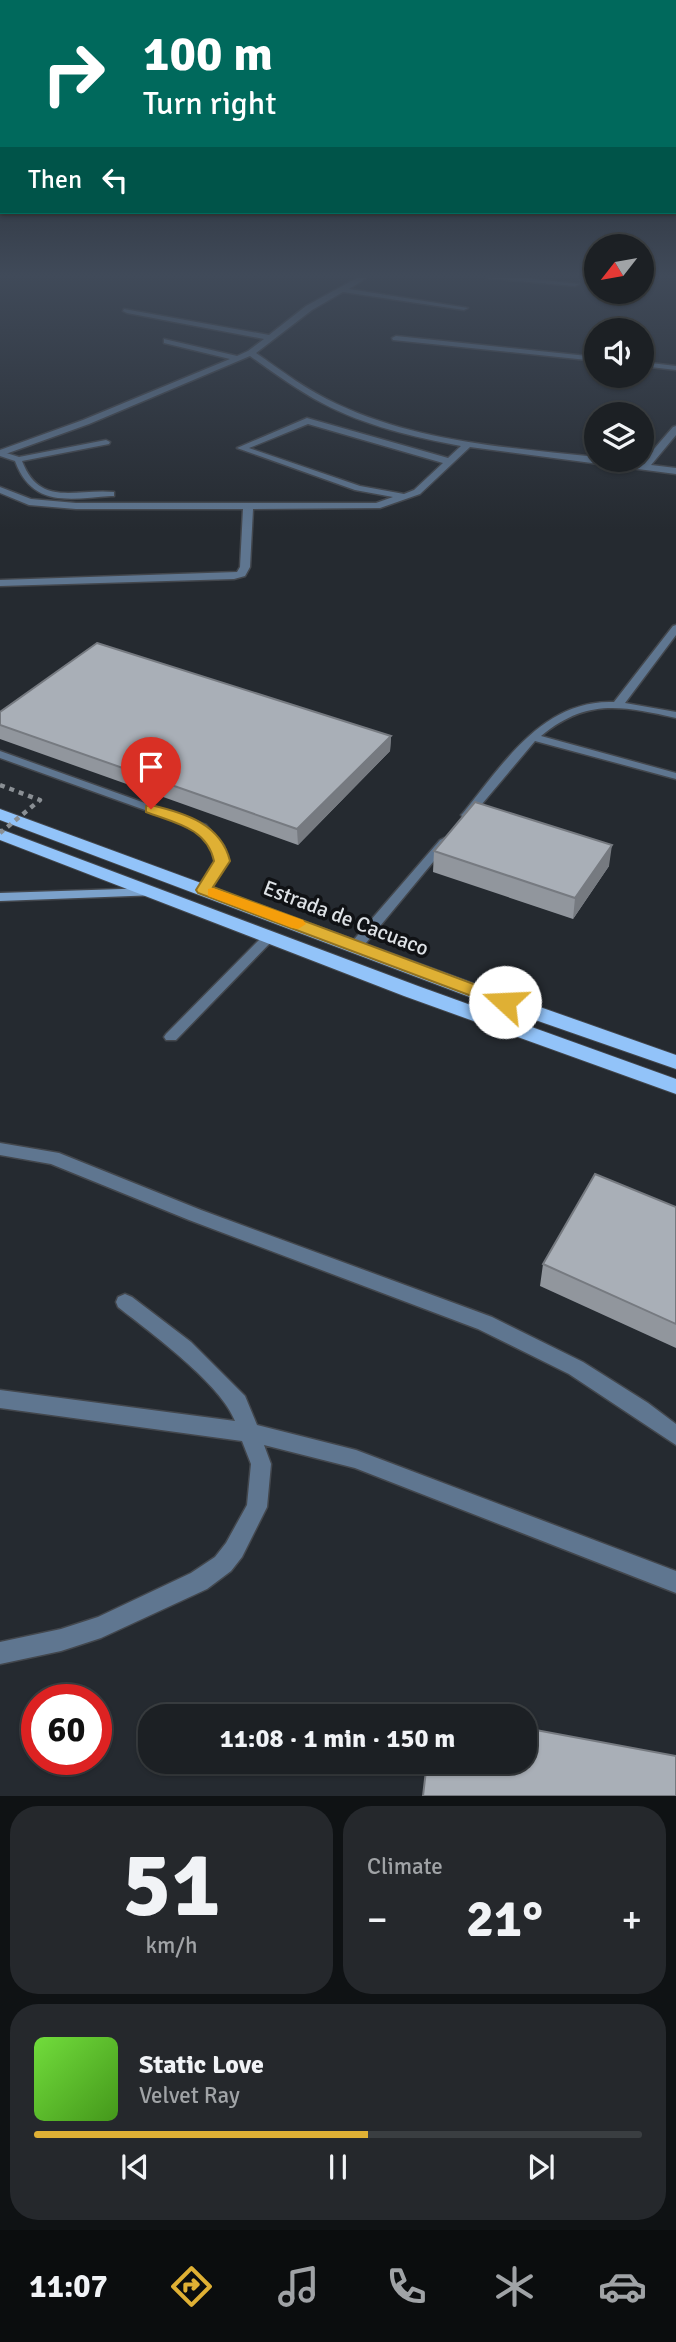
<!DOCTYPE html>
<html lang="en">
<head>
<meta charset="utf-8">
<style>
	body { margin:0; font-family:Signika,sans-serif; background:#25282c; color:#f1f3f6; height:100vh; display:flex; flex-direction:column; font-size:26px; white-space:nowrap }
	* { box-sizing:border-box; margin:0 }
	p { font-size:23px; color:#a0a3a6 }
	.icon { flex:none; width:38px; height:38px; fill:none; stroke:currentColor; stroke-width:2; stroke-linecap:round; stroke-linejoin:round }
	.map { position:relative; height:1796px; overflow:hidden }
	.drawer { display:flex; flex-direction:column; gap:10px; padding:10px; background:#0f1214; flex:1 }
	.drawer>* { flex:none }
	.guide { position:absolute; left:0px; top:0px; width:677px; height:214px; box-shadow:0 2px 5px #0004,0 0 0 2px #3a3e41; background:#00695c; color:#fff; overflow:hidden }
	.needle { width:46px; rotate:239deg }
	.fabs { position:absolute; left:584px; top:234px; display:grid; gap:14px }
	.fabs a { display:grid; place-items:center; width:70px; height:70px; border-radius:50%; background:#1c2024; box-shadow:0 2px 5px #0004,0 0 0 2px #3a3e41; font-size:35px }
	.speed { position:absolute; left:21px; top:1684px; display:flex; gap:14px; font-size:35px; font-weight:700; text-align:center }
	.speed>* { display:grid; place-content:center; width:91px; height:91px; border-radius:50%; background:#1c2024; box-shadow:0 2px 5px #0004,0 0 0 2px #3a3e41; line-height:1 }
	.speed .limit { border:10px solid #d22; background:#fff; color:#111 }
	.pin { position:absolute; display:grid; place-items:center; width:60px; height:60px; color:#fff; margin:-72px -30px; border-radius:50% 50% 50% 0; rotate:-45deg; box-shadow:0 0 7px #0007 }
	.pin .icon { rotate:45deg }
	.me { position:absolute; width:77px; margin:-38px; rotate:290deg; stroke-linejoin:round; filter:drop-shadow(0 0 5px #0008) }
	.turn { display:flex; align-items:center; gap:24px; height:147px; padding:0 28px; font-size:32px }
	.turn .icon { width:91px; height:91px; stroke-width:2.5 }
	.turn b { display:block; font-size:49px; line-height:60px }
	.then { display:flex; align-items:center; height:66px; padding:0 28px; background:#0003; gap:14px; font-size:26px }
	.big { font-size:52px; font-weight:800; line-height:1.1 }
	.drawer .widget { flex:1; display:flex; flex-direction:column; justify-content:center; gap:10px; min-width:0; padding:0 24px; border-radius:28px; background:#25282c }
	.drawer .dial { align-items:center; gap:0 }
	.dial b { font-size:91px; line-height:1 }
	.song { display:flex; align-items:center; gap:21px }
	.cover { width:84px; height:84px; border-radius:10px; background:linear-gradient(135deg,hsl(100 70% 55%),hsl(100 70% 35%)) }
	.played { height:7px; border-radius:4px; background:linear-gradient(90deg,#dfb034 55%,#3a3e41 55%) }
	.keys { display:flex; justify-content:space-around; direction:ltr }
	.heat { display:flex; justify-content:space-between; align-items:center; font-size:38px; direction:ltr }
	.drawer .tiles { flex:1; display:grid; gap:10px; grid-template-columns:1fr 1fr }
	.widget:last-child { grid-column:span 2 }
	.trip { position:absolute; left:138px; top:1704px; width:399px; height:70px; border-radius:28px; background:#1c2024; box-shadow:0 2px 5px #0004,0 0 0 2px #3a3e41; font-weight:800; line-height:70px; text-align:center }
	.dock { display:flex; height:112px; justify-content:space-around; align-items:center; background:#0b0d0e; color:#a0a3a6 }
	.dock .icon { width:49px; height:49px }
	.dock .on { color:#dfb034 }
	.dock b { font-size:32px; color:#f1f3f6 }
	.map>svg:first-child { display:block }
	.lines { fill:none; stroke-linecap:round; stroke-linejoin:round }
	.lane-casing { stroke:#43474d; stroke-width:3 }
	.street-casing { stroke:#43474d; stroke-width:3 }
	.secondary-casing { stroke:#43474d; stroke-width:3 }
	.primary-casing { stroke:#43474d; stroke-width:2 }
	.lane { fill:#5f7690; fill-rule:evenodd }
	.street { fill:#5f7690; fill-rule:evenodd }
	.secondary { fill:#7ca2cb; fill-rule:evenodd }
	.primary { fill:#92c3f9; fill-rule:evenodd }
	.path-bridge { stroke:#8a8f94; stroke-width:4.5; stroke-dasharray:5 5; stroke-linecap:butt }
	.wall { fill:#91969d }
	.shaded-wall { fill:#767a80 }
	.building { fill:#a9afb7; stroke:#767a80; stroke-width:2 }
	.route { fill:#dfb034; stroke:#917222; stroke-width:2 }
	.slow { fill:#f59e0b }
	.labels { text-anchor:middle; dominant-baseline:central; stroke-width:7; stroke-linejoin:round; paint-order:stroke }
	.street-label { font-size:21px; fill:#dee2e6; stroke:#101215 }
</style>
</head>
<body>
<div class="map">
<svg width="676" height="1796" viewBox="0 0 676 1796">
	<rect width="100%" height="100%" fill="#252a30"/>
	<g class="lines">
		<defs>
			<path id="lane" d="M106,440l4,2 -1,2 -87,17c18,47 54,27 92,31v4h-3c-41,3 -79,12 -96,-35l-15,-5v-5l19,6z
				M676,625v10l-51,68 51,9v6c-54,-12 -89,-20 -135,18l135,37v6l-141,-38 -64,76h-8l-2,-2 2,-2c40,-49 80,-114 151,-111l59,-76z
				M0,751l206,74 18,21 4,15 -20,32h-8l-2,-3 18,-29 -4,-14 -14,-18 -198,-71z
				M444,838l4,2 2,2 -2,2 -87,105h-10l-1,-3 1,-3 89,-103z
				M269,933l6,4 -2,3 -97,100h-10l-2,-3 2,-3 99,-100z"/>
			<path id="street" d="M357,278h9l-17,11 119,19 -4,2 -121,-18 -31,18 -56,43c26,18 52,38 81,51 81,38 173,44 260,53v3l45,3 31,-36 3,-1v9l-25,30 25,3v6l-206,-27 -50,47 -40,14 -127,1 -3,58 -5,9 -11,3 -234,7v-6l237,-8 3,-5 3,-58h-167l-47,-4 -29,-12v-6l31,12 45,4h300l17,-6 -38,-7 -118,-42 70,-30 141,40 13,-12c-47,-9 -96,-20 -139,-43 -25,-13 -48,-30 -72,-47l-161,68 -89,32v-6l83,-30 147,-61 -66,-16v-4l73,17 11,-5 16,-12 -137,-26 -4,-2 1,-2 145,26 37,-29zM308,424l135,39 -29,27 -10,4 -44,-8 -111,-38z
				M487,278h38l54,6 -4,2z
				M396,336l201,21v4l-204,-21 -1,-2z
				M642,362l34,4v4l-34,-4z
				M0,1143l59,10 142,57 291,107 91,45 65,41 28,21v21l-107,-71 -91,-45 -289,-109 -138,-56 -51,-9z
				M125,1294l7,3 59,45 54,54 12,29 99,25 320,121v22l-321,-125 -91,-23 7,19 -4,43 -25,50 -11,14 -24,18 -106,49 -40,13 -61,13v-22l61,-13 37,-12 93,-44 24,-16 11,-14 21,-38 4,-41 -9,-23 -242,-33v-18l235,31c-14,-37 -84,-88 -117,-114l-2,-5 2,-5z"/>
			<path id="secondary" d="M152,888l5,1 2,3 -2,3 -157,6v-8z"/>
			<path id="primary" d="M0,809l489,180 187,66v14l-201,-70 -475,-179z
				M0,829l418,157 258,93v15l-272,-98 -404,-156z"/>
		</defs>
		<!-- lane casing -->
		<use href="#lane" class="lane-casing"/>
		<!-- street casing -->
		<use href="#street" class="street-casing"/>
		<!-- secondary casing -->
		<use href="#secondary" class="secondary-casing"/>
		<!-- primary casing -->
		<use href="#primary" class="primary-casing"/>
		<!-- lane -->
		<use href="#lane" class="lane"/>
		<!-- street -->
		<use href="#street" class="street"/>
		<!-- secondary -->
		<use href="#secondary" class="secondary"/>
		<!-- primary -->
		<use href="#primary" class="primary"/>
		<!-- path-bridge -->
		<path class="path-bridge" d="M0,785l40,15 -40,33"/>
	</g>
	<!-- wall -->
	<path class="wall" d="M0,712l391,24 -1,15 -92,94 -298,-106z
		M434,851l175,15 -36,53 -140,-47z
		M676,1207v141l-136,-62 3,-22z"/>
	<!-- shaded-wall -->
	<path class="shaded-wall" d="M391,736l-1,15 -92,94 -1,-16z
		M612,845l-3,21 -36,53 2,-21z"/>
	<!-- building -->
	<path class="building" d="M97,643l294,93 -94,93 -297,-104v-13z
		M475,802l137,43 -37,53 -141,-47z
		M595,1174l81,33v117l-133,-60z
		M433,1712l28,5h-29z
		M525,1728l151,28v40h-253l4,-34h98z"/>
	<!-- sky -->
	<linearGradient id="sky" x2="0" y2="1"><stop stop-color="#14171a"/><stop offset="0.52" stop-color="#404a59"/><stop offset="1" stop-color="#404a59" stop-opacity="0"/></linearGradient>
	<rect width="676" height="530" fill="url(#sky)"/>
	<!-- route -->
	<path class="route" d="M151,805c34,8 70,19 79,56l-17,26 298,111 2,4 -8,6 -7,-2 -300,-113 -2,-3 18,-29c-7,-33 -39,-38 -68,-49v-6z"/>
	<!-- slow -->
	<path class="slow" d="M213,888l90,32 3,4 -8,5 -6,-1 -84,-32v-7z"/>
	<g class="labels">
		<!-- street labels -->
		<g class="street-label">
			<text transform="translate(346 918) rotate(21)">Estrada de Cacuaco</text>
		</g>
	</g>
</svg>
<div class="fabs">
<a><svg class="needle" viewBox="-14 -14 28 28"><path d="M0-13l5 13h-10z" fill="#e53935"/><path d="M0 13l5-13h-10z" fill="#a0a3a6"/></svg></a>
<a><svg class="icon" aria-label="sound" viewBox="0 0 24 24"><path d="M4 9h4l5-4v14l-5-4H4zM17 9q2 3 0 6"/></svg></a>
<a><svg class="icon" aria-label="layers" viewBox="0 0 24 24"><path d="M12 4l9 5-9 5-9-5zM3 14l9 5 9-5"/></svg></a>
</div>
<div class="speed"><div class="limit">60</div></div>
<div class="pin" style="left:151px;top:809px;background:#d93025"><svg class="icon" aria-label="arrive" viewBox="0 0 24 24"><path d="M6 21V4h12l-3 4 3 4H6"/></svg></div>
<svg class="me" style="left:505px;top:1002px" viewBox="-20 -20 40 40"><circle r="19" fill="#fff"/><path d="M0-13L10 11 0 6-10 11z" fill="#dfb034"/></svg>
<div class="trip">11:08 · 1 min · 150 m</div>
<div class="guide">
<div class="turn"><svg class="icon" aria-label="right" viewBox="0 0 24 24"><path d="M7 20v-9h11M14 6l5 5-5 5"/></svg><div><b>100 m</b>Turn right</div></div>
<div class="then">Then<svg class="icon" aria-label="left" viewBox="0 0 24 24"><path d="M17 20v-9H6M10 6l-5 5 5 5"/></svg></div>
</div>
</div>
<section class="drawer">
<div class="tiles">
<div class="widget dial"><b>51</b><p>km/h</p></div>
<div class="widget"><p>Climate</p>
<div class="heat"><a>−</a><b class="big">21°</b><a>+</a></div>
</div>
<div class="widget">
<div class="song"><i class="cover"></i><div><b>Static Love</b><p>Velvet Ray</p></div></div>
<div class="played"></div>
<div class="keys"><svg class="icon" aria-label="previous" viewBox="0 0 24 24"><path d="M18 5L8 12l10 7zM5 5v14"/></svg><svg class="icon" aria-label="pause" viewBox="0 0 24 24"><path d="M8 5v14M16 5v14"/></svg><svg class="icon" aria-label="next" viewBox="0 0 24 24"><path d="M6 5l10 7-10 7zM19 5v14"/></svg></div>
</div>
</div>
</section>
<nav class="dock">
<b>11:07</b>
<svg class="icon on" aria-label="directions" viewBox="0 0 24 24"><path d="M12 3l9 9-9 9-9-9zM9 14v-3h6M13 9l2 2-2 2"/></svg>
<svg class="icon" aria-label="music" viewBox="0 0 24 24"><path d="M9 18V5l10-2v13"/><circle cx="6" cy="18" r="3"/><circle cx="16" cy="16" r="3"/></svg>
<svg class="icon" aria-label="phone" viewBox="0 0 24 24"><path d="M5 4h4l2 5-3 2q2 4 5 5l2-3 5 2v4C11 20 4 13 5 4z"/></svg>
<svg class="icon" aria-label="climate" viewBox="0 0 24 24"><path d="M12 3v18M4 7l16 10M4 17L20 7"/></svg>
<svg class="icon" aria-label="car" viewBox="0 0 24 24"><path d="M5 17H2v-5l4-1 3-4h7l3 4 3 1v5h-3M9 17h6M6 11h13"/><circle cx="7" cy="17" r="2"/><circle cx="17" cy="17" r="2"/></svg>
</nav>
</body>
</html>
